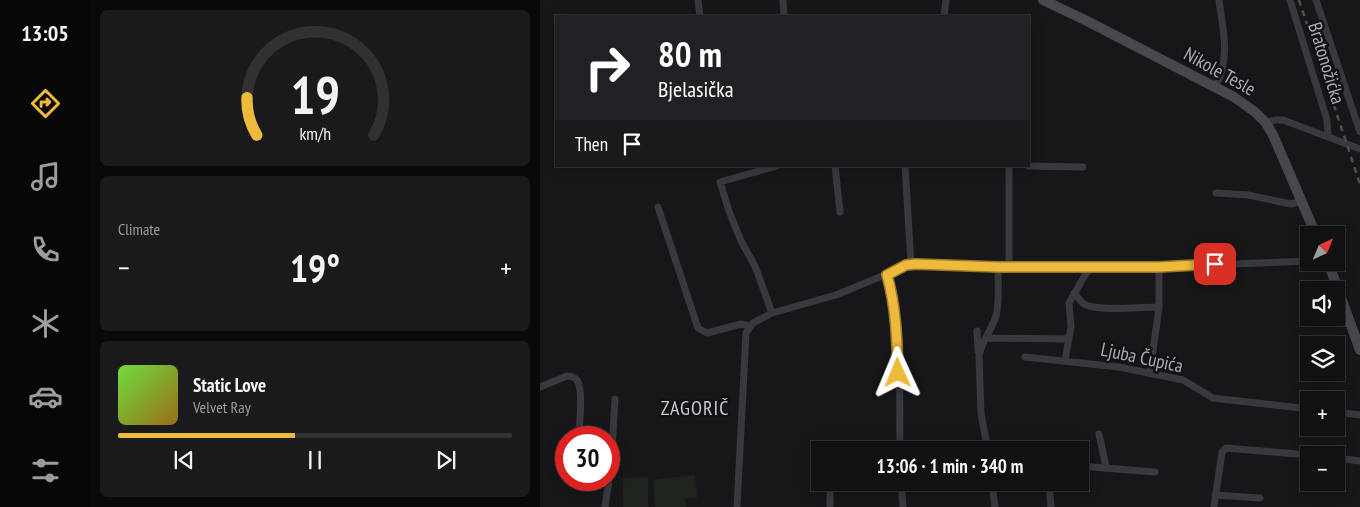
<!DOCTYPE html>
<html lang="en">
<head>
<meta charset="utf-8">
<style>
	body { margin:0; font-family:"PT Sans Narrow",sans-serif; background:#1a1a1c; color:#f1f3f6; height:100vh; display:flex; flex-direction:column; font-size:19px; white-space:nowrap }
	* { box-sizing:border-box; margin:0 }
	p { font-size:16px; color:#9c9da0 }
	.icon { flex:none; width:28px; height:28px; fill:none; stroke:currentColor; stroke-width:2; stroke-linecap:round; stroke-linejoin:round }
	.map { position:relative; flex:1; overflow:hidden }
	.panel { display:flex; flex-direction:column; gap:10px; padding:10px; background:#09090a; width:450px }
	.panel>* { flex:none }
	.hud { position:absolute; left:15px; top:15px; width:475px; height:152px; border-radius:0px; box-shadow:0 2px 12px #0003,0 0 0 1px #303133; background:#202124; color:#fff; overflow:hidden }
	.needle { width:32px; rotate:44deg }
	.buttons { position:absolute; left:760px; top:226px; display:grid; gap:10px }
	.buttons a { display:grid; place-items:center; width:45px; height:45px; border-radius:0px; background:#111113; box-shadow:0 2px 12px #0003,0 0 0 1px #303133; font-size:25px }
	.speed { position:absolute; left:15px; top:426px; display:flex; gap:10px; font-size:25px; font-weight:700; text-align:center }
	.speed>* { display:grid; place-content:center; width:65px; height:65px; border-radius:50%; background:#111113; box-shadow:0 2px 12px #0003,0 0 0 1px #303133; line-height:1 }
	.speed .limit { border:8px solid #d22; background:#fff; color:#111 }
	.pin { position:absolute; display:grid; place-items:center; width:42px; height:42px; color:#fff; margin:-21px; border-radius:10px; box-shadow:0 2px 8px #0006 }
	.me { position:absolute; width:55px; margin:-28px; rotate:359deg; stroke-linejoin:round; filter:drop-shadow(0 0 4px #0008) }
	.turn { display:flex; align-items:center; gap:18px; height:105px; padding:0 20px; font-size:22px }
	.turn .icon { width:65px; height:65px; stroke-width:2.5 }
	.turn b { display:block; font-size:35px; line-height:42px }
	.then { display:flex; align-items:center; height:48px; padding:0 20px; background:#0003; gap:10px; font-size:19px }
	.big { font-size:38px; font-weight:800; line-height:1.1 }
	.panel .card { flex:1; display:flex; flex-direction:column; justify-content:center; gap:8px; min-width:0; padding:0 18px; border-radius:8px; background:#1a1a1c }
	.panel .dial { align-items:center; gap:0 }
	.dial svg { height:130px; overflow:visible; fill:none; stroke:#303133; stroke-width:7; stroke-linecap:round; text-anchor:middle }
	.dial text { fill:#f1f3f6; stroke:none }
	.song { display:flex; align-items:center; gap:15px }
	.cover { width:60px; height:60px; border-radius:8px; background:linear-gradient(135deg,hsl(100 70% 55%),hsl(40 70% 35%)) }
	.played { height:5px; border-radius:2px; background:linear-gradient(90deg,#edba3b 45%,#303133 45%) }
	.keys { display:flex; justify-content:space-around; direction:ltr }
	.heat { display:flex; justify-content:space-between; align-items:center; font-size:28px; direction:ltr }
	.trip { position:absolute; left:271px; top:441px; width:278px; height:50px; border-radius:0px; background:#111113; box-shadow:0 2px 12px #0003,0 0 0 1px #303133; font-weight:800; line-height:50px; text-align:center }
	main { display:flex; flex:1; min-height:0 }
	.tabs { display:flex; flex-direction:column; width:90px; justify-content:space-around; align-items:center; background:#070708; color:#9c9da0 }
	.tabs .icon { width:35px; height:35px }
	.tabs .active { color:#edba3b }
	.tabs b { font-size:22px; color:#f1f3f6 }
	.map>svg:first-child { display:block }
	.green { fill:#1d241e }
	.lines { fill:none; stroke-linecap:round; stroke-linejoin:round }
	.street { stroke:#38393e; stroke-width:7 }
	.secondary { stroke:#46484e; stroke-width:10 }
	.rail { stroke:#4b4d53; stroke-width:2.5; stroke-dasharray:6 5; stroke-linecap:butt }
	.route-casing { stroke:#9a7926; stroke-width:12 }
	.route { stroke:#edba3b; stroke-width:9 }
	.labels { text-anchor:middle; dominant-baseline:central; stroke-width:5; stroke-linejoin:round; paint-order:stroke }
	.street-label { font-size:19px; fill:#a9adb8; stroke:#121214 }
	.neighbourhood-label { font-size:20px; letter-spacing:1px; fill:#caccd4; stroke:#121214 }
</style>
</head>
<body>
<main>
<nav class="tabs">
<b>13:05</b>
<svg class="icon active" aria-label="directions" viewBox="0 0 24 24"><path d="M12 3l9 9-9 9-9-9zM9 14v-3h6M13 9l2 2-2 2"/></svg>
<svg class="icon" aria-label="music" viewBox="0 0 24 24"><path d="M9 18V5l10-2v13"/><circle cx="6" cy="18" r="3"/><circle cx="16" cy="16" r="3"/></svg>
<svg class="icon" aria-label="phone" viewBox="0 0 24 24"><path d="M5 4h4l2 5-3 2q2 4 5 5l2-3 5 2v4C11 20 4 13 5 4z"/></svg>
<svg class="icon" aria-label="climate" viewBox="0 0 24 24"><path d="M12 3v18M4 7l16 10M4 17L20 7"/></svg>
<svg class="icon" aria-label="car" viewBox="0 0 24 24"><path d="M5 17H2v-5l4-1 3-4h7l3 4 3 1v5h-3M9 17h6M6 11h13"/><circle cx="7" cy="17" r="2"/><circle cx="17" cy="17" r="2"/></svg>
<svg class="icon" aria-label="filters" viewBox="0 0 24 24"><path d="M4 7h16M4 17h16"/><circle cx="9" cy="7" r="2"/><circle cx="15" cy="17" r="2"/></svg>
</nav>
<section class="panel">
<div class="card dial"><svg viewBox="0 0 100 80">
<path d="M14 69A42 42 0 1 1 86 69"/>
<path d="M14 69A42 42 0 0 1 8 46" stroke="#edba3b"/>
<text x="50" y="56" font-size="32" font-weight="700">19</text>
<text x="50" y="72" font-size="11">km/h</text>
</svg></div>
<div class="card"><p>Climate</p>
<div class="heat"><a>−</a><b class="big">19°</b><a>+</a></div>
</div>
<div class="card">
<div class="song"><i class="cover"></i><div><b>Static Love</b><p>Velvet Ray</p></div></div>
<div class="played"></div>
<div class="keys"><svg class="icon" aria-label="previous" viewBox="0 0 24 24"><path d="M18 5L8 12l10 7zM5 5v14"/></svg><svg class="icon" aria-label="pause" viewBox="0 0 24 24"><path d="M8 5v14M16 5v14"/></svg><svg class="icon" aria-label="next" viewBox="0 0 24 24"><path d="M6 5l10 7-10 7zM19 5v14"/></svg></div>
</div>
</section>
<div class="map">
<svg width="820" height="507" viewBox="0 0 820 507">
	<rect width="100%" height="100%" fill="#171719"/>
	<!-- green -->
	<path class="green" d="M155,475l2,23 -12,1 1,8h-31l-2,-27z
		M108,477v30h-25v-29z"/>
	<g class="lines">
		<!-- street -->
		<path class="street" d="M158,0l2,16
			M243,0l1,16
			M750,0l37,120 1,17
			M776,0l44,132
			M404,16l2,-16
			M675,87c16,-28 8,-57 4,-87
			M726,123l9,-3h8l77,29
			M295,166l5,46
			M365,166l6,98
			M469,166v100
			M489,166l54,1
			M676,193l32,2 43,9 11,-3
			M118,207l40,121 9,5 34,-9 8,2
			M347,275c16,56 12,117 13,175
			M534,293c3,3 7,9 10,11 12,8 59,3 75,3
			M232,313l-17,-47 -14,-25 -12,-30 -9,-29 57,-16
			M437,331l1,20
			M447,338l82,1
			M485,357l94,10 64,13 30,18 96,11
			M525,360l6,-33 -2,-24 16,-28 7,-9
			M610,373l9,-66v-40
			M0,387l27,-11c6,0 11,3 12,9 4,12 0,39 0,53
			M796,412l24,3
			M559,434l7,33
			M448,450l-7,-36 -2,-58c2,-13 11,-24 16,-37 5,-12 3,-39 3,-52
			M796,458l24,3
			M540,466l75,6
			M290,482v25
			M361,482l2,25
			M452,482l3,25
			M509,482l2,25
			M675,495l45,3
			M65,507l6,-41 4,-67
			M197,507l9,-174 7,-10 19,-10 64,-18 75,-31 87,3h161l150,-6
			M674,507l8,-55 4,-4 83,7"/>
		<!-- secondary -->
		<path class="secondary" d="M503,0l44,21 147,76 21,15 11,11 7,12 43,100
			M788,262l32,88"/>
		<!-- rail -->
		<path class="rail" d="M759,0l61,184"/>
	</g>
	<g class="lines">
		<defs>
			<path id="route" d="M358,373c-1,-34 -2,-66 -11,-98l19,-10 10,-1 82,3h161l56,-3"/>
		</defs>
		<!-- route casing -->
		<use href="#route" class="route-casing"/>
		<!-- route -->
		<use href="#route" class="route"/>
	</g>
	<g class="labels">
		<!-- street labels -->
		<g class="street-label">
			<text transform="translate(787 63) rotate(73)">Bratonožićka</text>
			<text transform="translate(680 71) rotate(29)">Nikole Tesle</text>
			<text transform="translate(602 357) rotate(12)">Ljuba Čupića</text>
		</g>
		<!-- neighbourhood labels -->
		<g class="neighbourhood-label">
			<text x="155" y="408">ZAGORIČ</text>
		</g>
	</g>
</svg>
<div class="buttons">
<a><svg class="needle" viewBox="-14 -14 28 28"><path d="M0-13l5 13h-10z" fill="#e53935"/><path d="M0 13l5-13h-10z" fill="#9c9da0"/></svg></a>
<a><svg class="icon" aria-label="sound" viewBox="0 0 24 24"><path d="M4 9h4l5-4v14l-5-4H4zM17 9q2 3 0 6"/></svg></a>
<a><svg class="icon" aria-label="layers" viewBox="0 0 24 24"><path d="M12 4l9 5-9 5-9-5zM3 14l9 5 9-5"/></svg></a>
<a>+</a>
<a>−</a>
</div>
<div class="speed"><div class="limit">30</div></div>
<div class="pin" style="left:675px;top:264px;background:#d93025"><svg class="icon" aria-label="arrive" viewBox="0 0 24 24"><path d="M6 21V4h12l-3 4 3 4H6"/></svg></div>
<svg class="me" style="left:358px;top:373px" viewBox="-20 -20 40 40"><path d="M0-17L14 15 0 8-14 15z" fill="#edba3b" stroke="#fff" stroke-width="4"/></svg>
<div class="trip">13:06 · 1 min · 340 m</div>
<div class="hud">
<div class="turn"><svg class="icon" aria-label="right" viewBox="0 0 24 24"><path d="M7 20v-9h11M14 6l5 5-5 5"/></svg><div><b>80 m</b>Bjelasička</div></div>
<div class="then">Then<svg class="icon" aria-label="arrive" viewBox="0 0 24 24"><path d="M6 21V4h12l-3 4 3 4H6"/></svg></div>
</div>
</div>
</main>
</body>
</html>
